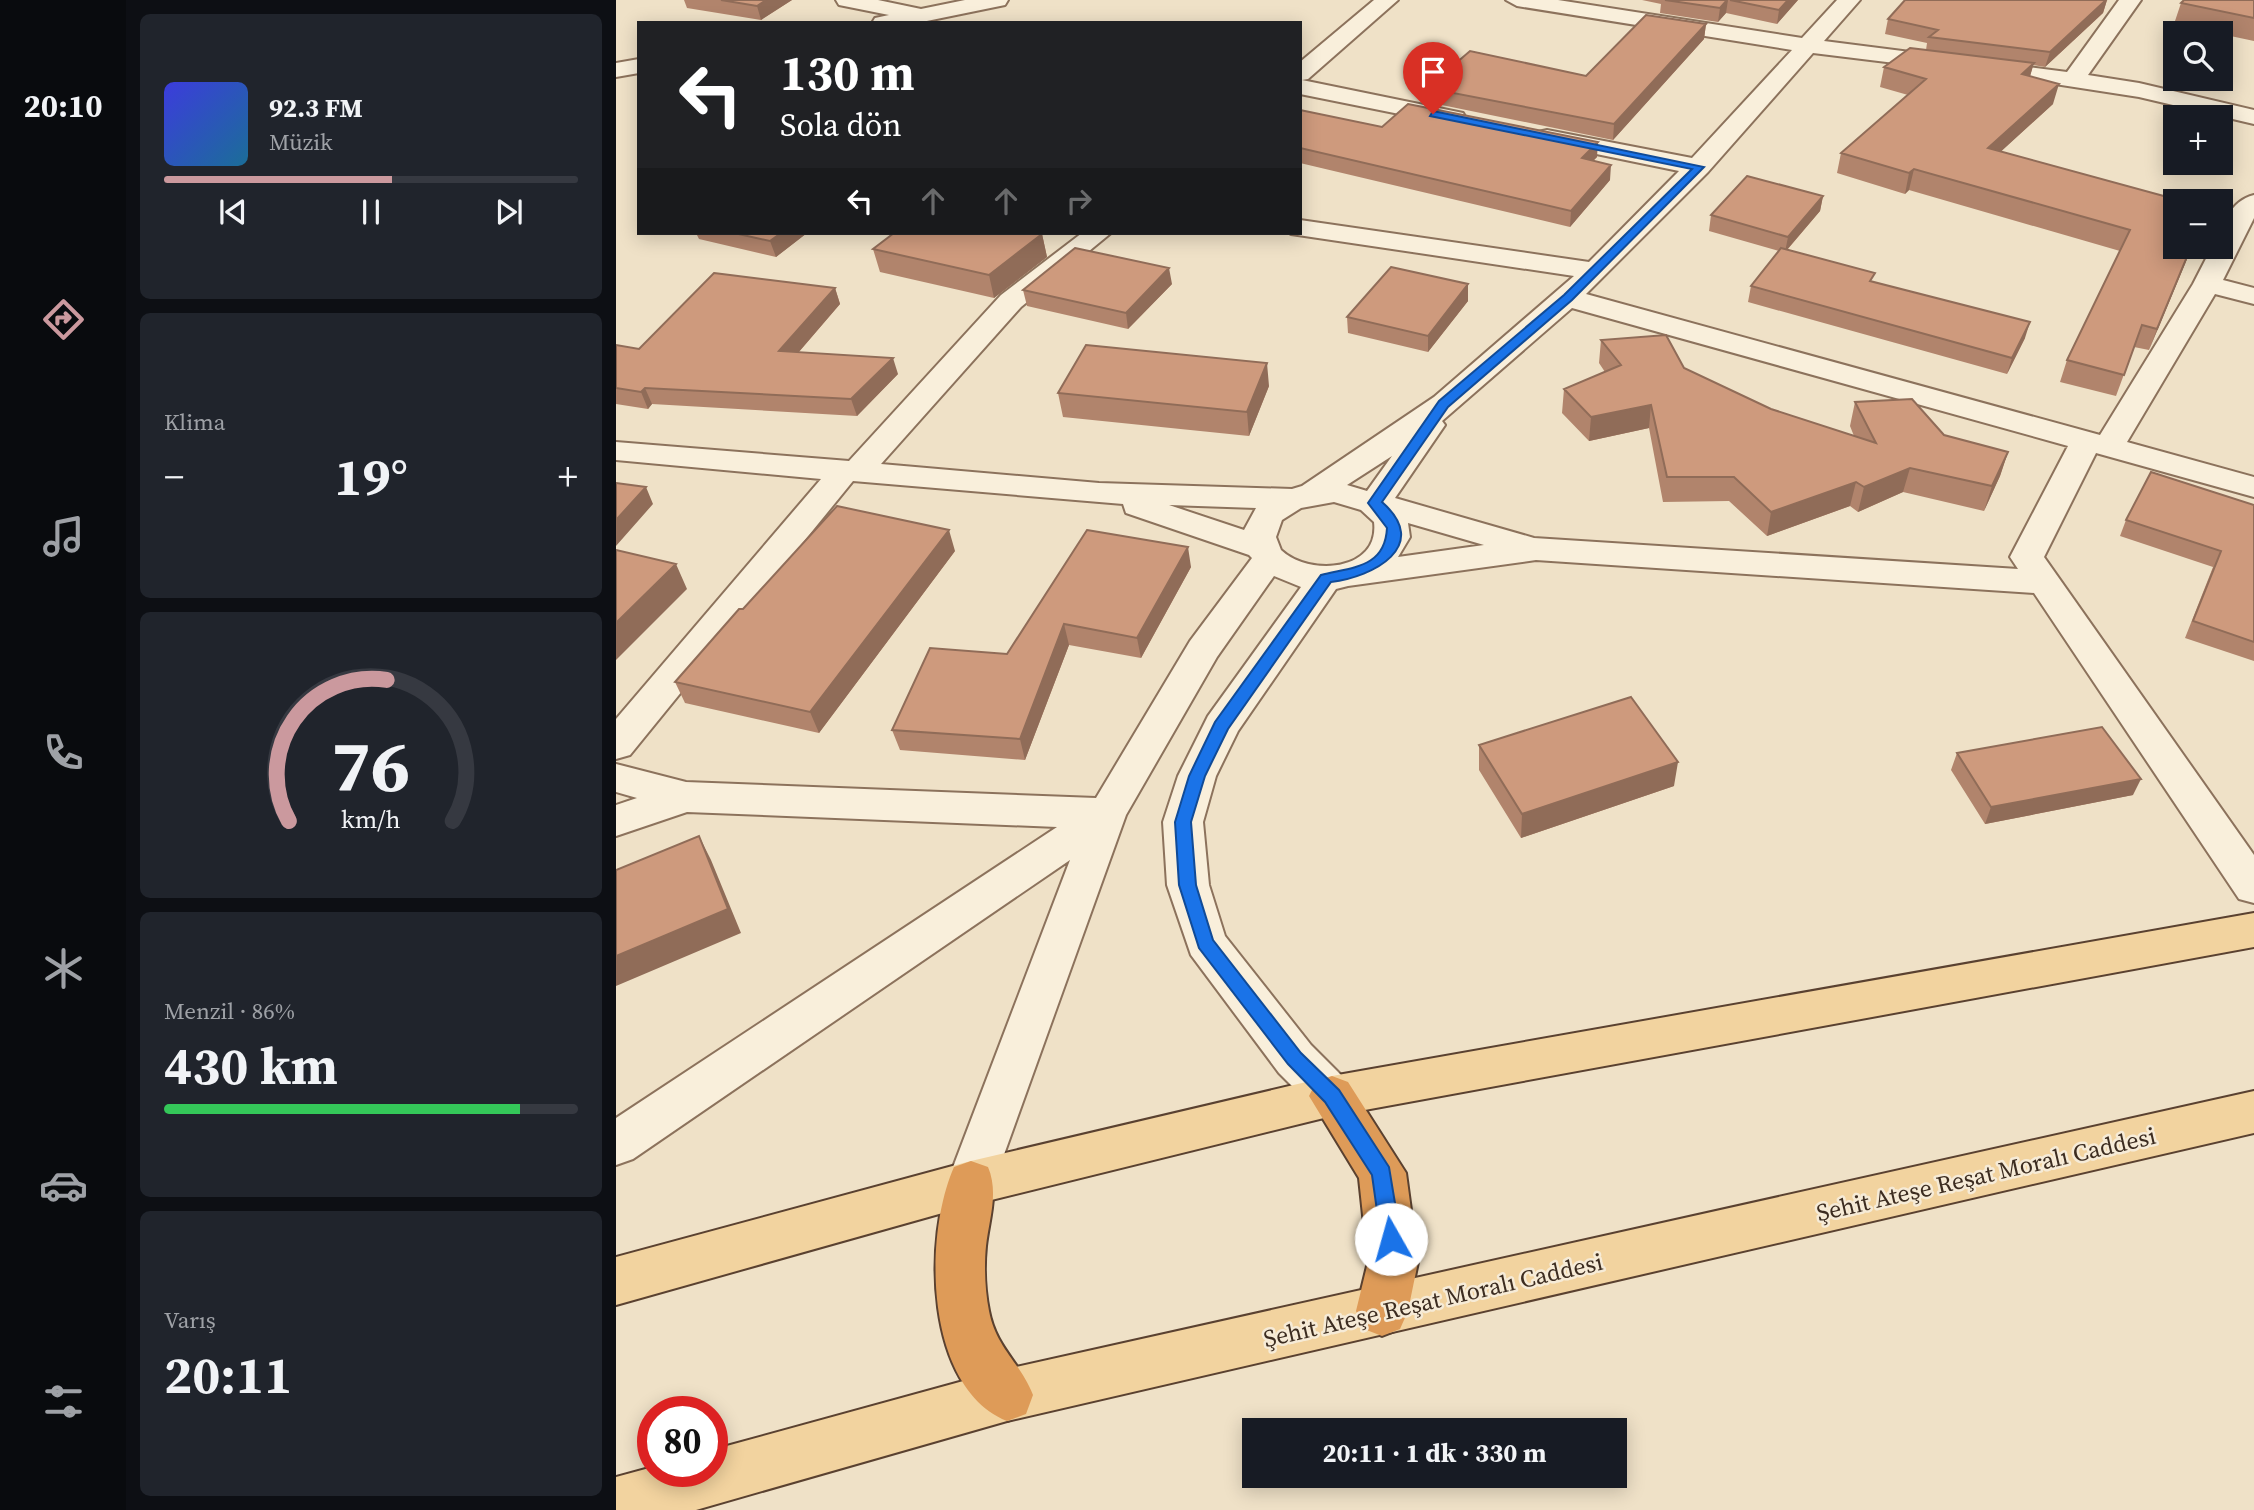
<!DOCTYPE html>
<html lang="tr">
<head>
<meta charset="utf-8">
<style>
	body { margin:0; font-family:"Source Serif 4",serif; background:#20242c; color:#f1f3f6; height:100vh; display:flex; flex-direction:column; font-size:26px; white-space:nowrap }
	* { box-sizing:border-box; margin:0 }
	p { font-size:23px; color:#9ea1a6 }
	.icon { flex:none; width:38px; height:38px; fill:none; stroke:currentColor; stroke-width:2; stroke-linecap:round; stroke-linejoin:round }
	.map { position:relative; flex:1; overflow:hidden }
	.details { display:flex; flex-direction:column; gap:14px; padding:14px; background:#0d0f14; width:490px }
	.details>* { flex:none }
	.guide { position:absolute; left:21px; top:21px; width:665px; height:214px; border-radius:0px; box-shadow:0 4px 18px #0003; background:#202124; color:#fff; overflow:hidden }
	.controls { position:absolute; left:1547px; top:21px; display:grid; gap:14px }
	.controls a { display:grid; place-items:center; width:70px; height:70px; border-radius:0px; background:#171b24; box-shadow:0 4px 18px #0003; font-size:35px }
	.speed { position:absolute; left:21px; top:1396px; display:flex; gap:14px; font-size:35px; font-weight:700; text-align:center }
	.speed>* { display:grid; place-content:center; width:91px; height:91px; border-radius:50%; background:#171b24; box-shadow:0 4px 18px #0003; line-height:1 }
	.speed .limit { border:10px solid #d22; background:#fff; color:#111 }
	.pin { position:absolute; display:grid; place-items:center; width:60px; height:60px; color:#fff; margin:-72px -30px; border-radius:50% 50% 50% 0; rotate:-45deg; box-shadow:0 0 7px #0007 }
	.pin .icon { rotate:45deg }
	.me { position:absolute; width:77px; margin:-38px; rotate:353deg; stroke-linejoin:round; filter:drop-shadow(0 0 5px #0008) }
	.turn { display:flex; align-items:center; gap:24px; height:147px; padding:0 28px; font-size:32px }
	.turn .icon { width:91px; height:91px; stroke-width:2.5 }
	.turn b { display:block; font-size:49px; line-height:60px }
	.lanes { display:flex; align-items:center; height:66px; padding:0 28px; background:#0003; justify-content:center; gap:35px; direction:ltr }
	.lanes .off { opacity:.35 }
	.big { font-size:52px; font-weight:700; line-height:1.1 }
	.details .tile { flex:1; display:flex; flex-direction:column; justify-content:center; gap:10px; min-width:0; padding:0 24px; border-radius:10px; background:#20242c }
	.details .dial { align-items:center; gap:0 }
	.dial svg { height:182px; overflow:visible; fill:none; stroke:#363941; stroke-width:7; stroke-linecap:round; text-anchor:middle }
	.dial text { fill:#f1f3f6; stroke:none }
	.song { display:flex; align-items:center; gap:21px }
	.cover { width:84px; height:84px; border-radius:10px; background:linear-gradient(135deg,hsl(240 70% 55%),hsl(200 70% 35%)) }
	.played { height:7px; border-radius:4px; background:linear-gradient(90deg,#cb999e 55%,#363941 55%) }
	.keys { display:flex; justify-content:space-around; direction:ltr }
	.heat { display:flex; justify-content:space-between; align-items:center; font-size:38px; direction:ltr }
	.charge { height:10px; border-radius:5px; background:linear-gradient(90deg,#34c759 86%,#363941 0) }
	.trip { position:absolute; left:626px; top:1418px; width:385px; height:70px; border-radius:0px; background:#171b24; box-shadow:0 4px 18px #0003; font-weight:700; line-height:70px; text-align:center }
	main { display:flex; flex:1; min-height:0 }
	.menu { display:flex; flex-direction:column; width:126px; justify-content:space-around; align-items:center; background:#090b0e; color:#9ea1a6 }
	.menu .icon { width:49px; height:49px }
	.menu .selected { color:#cb999e }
	.menu b { font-size:32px; color:#f1f3f6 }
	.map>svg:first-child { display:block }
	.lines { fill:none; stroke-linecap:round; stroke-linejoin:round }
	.minor-casing { stroke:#8c725c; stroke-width:4 }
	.major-casing { stroke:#5a4130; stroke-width:4 }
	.highway-casing { stroke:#5a4130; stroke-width:4 }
	.minor { fill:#f9efdb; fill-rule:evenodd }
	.major { fill:#f2d39f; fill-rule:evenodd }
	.highway { fill:#de9b58; fill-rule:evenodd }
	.wall { fill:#b1846c }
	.shaded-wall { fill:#906c58 }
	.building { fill:#ce9a7d; stroke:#906c58; stroke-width:2 }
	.route { fill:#1a73e8; stroke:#114b97; stroke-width:2 }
	.labels { text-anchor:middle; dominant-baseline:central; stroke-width:5; stroke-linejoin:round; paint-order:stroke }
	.near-street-label { font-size:24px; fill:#3c2c20; stroke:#f6ebd7 }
</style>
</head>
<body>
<main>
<nav class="menu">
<b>20:10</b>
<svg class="icon selected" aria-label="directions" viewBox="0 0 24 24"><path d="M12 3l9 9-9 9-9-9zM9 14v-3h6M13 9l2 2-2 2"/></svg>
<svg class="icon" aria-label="music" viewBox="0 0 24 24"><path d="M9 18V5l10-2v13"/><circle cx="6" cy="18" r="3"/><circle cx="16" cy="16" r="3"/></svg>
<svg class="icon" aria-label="phone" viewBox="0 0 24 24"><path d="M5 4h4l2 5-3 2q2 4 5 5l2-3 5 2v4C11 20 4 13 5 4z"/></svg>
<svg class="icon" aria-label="climate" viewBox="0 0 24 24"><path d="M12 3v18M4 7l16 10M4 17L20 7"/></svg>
<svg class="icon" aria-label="car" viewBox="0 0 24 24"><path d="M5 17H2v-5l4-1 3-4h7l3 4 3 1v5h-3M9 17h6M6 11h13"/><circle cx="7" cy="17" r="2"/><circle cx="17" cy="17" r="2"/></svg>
<svg class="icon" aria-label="filters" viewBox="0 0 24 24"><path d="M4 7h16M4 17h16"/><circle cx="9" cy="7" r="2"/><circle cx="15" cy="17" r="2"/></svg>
</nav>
<section class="details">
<div class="tile">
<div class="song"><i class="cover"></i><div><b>92.3 FM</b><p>Müzik</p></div></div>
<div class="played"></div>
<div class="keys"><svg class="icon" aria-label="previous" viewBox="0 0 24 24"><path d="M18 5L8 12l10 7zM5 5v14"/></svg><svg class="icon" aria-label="pause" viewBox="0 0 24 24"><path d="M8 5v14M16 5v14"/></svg><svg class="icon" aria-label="next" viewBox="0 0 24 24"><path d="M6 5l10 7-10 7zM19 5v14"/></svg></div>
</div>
<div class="tile"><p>Klima</p>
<div class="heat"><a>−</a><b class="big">19°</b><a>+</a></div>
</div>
<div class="tile dial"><svg viewBox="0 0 100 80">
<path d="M14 69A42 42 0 1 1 86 69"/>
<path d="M14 69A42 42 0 0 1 57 7" stroke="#cb999e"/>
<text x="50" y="56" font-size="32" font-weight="700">76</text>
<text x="50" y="72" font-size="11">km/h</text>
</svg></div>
<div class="tile"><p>Menzil · 86%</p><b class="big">430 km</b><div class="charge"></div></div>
<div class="tile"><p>Varış</p><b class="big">20:11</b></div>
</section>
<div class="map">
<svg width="1638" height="1510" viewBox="0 0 1638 1510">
	<rect width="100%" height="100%" fill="#efe1c7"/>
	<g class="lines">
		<defs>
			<path id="minor" d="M220,0h42l43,9 44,-9h43l-3,5 -88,18h-45l3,-5 14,-3 -50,-10z
				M758,0h24l-90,79 -6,1 161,33 3,5 -3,5 -9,2 -154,-31v-32z
				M890,0h52l244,38 35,-38h23l-36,41 243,31 52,-72h22l-53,75 51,8 115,27v14l-115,-27 -130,-20 -196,-24 -105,119 -122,122 514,141 93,-151 19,-37h9c0,-22 9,-46 33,-52v23l-31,62 31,8v16l-39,-10 -88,148 127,35v20l-158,-44 -52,104 210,298v48l-15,-4 -205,-306 -498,-33 -188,26 -12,3 -98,142 -22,45 -13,46 6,63 16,51 86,109 37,37 7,14 -7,14 -16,6 -16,-6 -37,-37 -88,-118 -24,-70 -4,-63 15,-46 30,-60 93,-129 -27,-11 -57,81 -91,158 -138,384 -17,6 -17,-6 -7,-16 123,-323 -437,299 -17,6v-47l441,-291 -370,-15 -71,24v-31l21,-7 -21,-6v-28l70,18 410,16 94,-157 62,-83 -3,-3 -123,-42 -3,-9 -270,-23 -223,274 -14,4v-40l205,-240 -205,-19v-18l233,19 152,-166 81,-62h29l-90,74 -140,157 218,19 193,6 10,-3 132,-89 140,-121 -283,-42 9,-1v-13l289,42 90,-91 -141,-29 -3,-5 3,-5 9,-2 145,28 100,-108 -275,-44zM956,308l496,138 -58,111 8,12 -484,-31 -139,-40 50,-73 -3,-4zM776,456l-25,35 -20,-6zM718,502l27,8 13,12c6,49 -64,55 -93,28l-5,-13 6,-17 19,-12zM553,505l87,3 -12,22zM792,523l76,22 -86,12 12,-20z
				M23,59v14l-23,4v-14z"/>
			<path id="major" d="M1638,913v34l-922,169 -361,89 -355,100v-48l355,-96 361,-85z
				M1638,1091v42l-1247,288 -311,89h-80v-33l37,-10v5h59v-22l295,-81z"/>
			<path id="highway" d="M716,1076l16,6 58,91 12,89 -10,49 -8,18 -18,7 -18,-7 -8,-18 12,-49 -9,-84 -50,-82 7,-14z
				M355,1161l17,6c11,26 1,52 -2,79 -2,20 -1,45 3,65 7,37 31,51 44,84l-7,19 -19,7c-82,-33 -84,-184 -53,-254z"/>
		</defs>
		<!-- minor casing -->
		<use href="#minor" class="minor-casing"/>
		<!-- major casing -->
		<use href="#major" class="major-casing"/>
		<!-- highway casing -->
		<use href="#highway" class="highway-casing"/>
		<!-- minor -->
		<use href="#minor" class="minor"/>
		<!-- major -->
		<use href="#major" class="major"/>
		<!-- highway -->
		<use href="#highway" class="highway"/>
	</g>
	<!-- wall -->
	<path class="wall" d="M68,0h108l-31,20 -74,-12z
		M1026,0h156l-21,24 -51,-11 -8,9 -58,-9 1,-9z
		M1491,0l-4,13 -58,54 -12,-2 -3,11 23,28 -52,47 174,96h17l-43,103 -15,-3 -18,49 -56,-14 7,-22 53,-109 -211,-61 -4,4 -68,-21 4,-20 67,-58 -28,-8 4,-20 42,-17 1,-7 -42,-9 3,-15z
		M1638,0v41l-80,-17 7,-21z
		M1090,24l-2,15 -91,101 -186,-38v-14l159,-12z
		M684,110l82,17 215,30 -4,4 17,19 -40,47 -270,-64z
		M1207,196l-3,15 -33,39 238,88 -18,36 -259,-72 3,-16 28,-35 -70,-20 2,-16z
		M80,233h111l-31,24 -77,-18z
		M426,234l5,23 -53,41 -114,-26 -7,-23z
		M556,284l-44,45 -101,-23 -4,-16z
		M852,284v17l-40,51 -80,-19 -1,-16z
		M219,288l5,16 -42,49 100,21 -41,42 -205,-12 -4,5 -32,-5v-59l23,4z
		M985,340l83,28 87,41 83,27 -4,-10 5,-24 89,33 64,17 -8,24 -16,35 -81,-19 -45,20 -8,-6 -83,30 -38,-35 -66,1 -14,-74 -60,13 -27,-28 2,-24 41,-17 -6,-9z
		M653,386l-20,50 -186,-19 -5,-24z
		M1638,505v156l-69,-23 28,-71 -93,-31 6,-16z
		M471,530l104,37 -50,91 -72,-13 -44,115 -125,-10 -8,-20 115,-76z
		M339,551l-136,182 -134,-30 -10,-21 68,-73z
		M863,745l195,41 -153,52 -42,-68z
		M1341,753l176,42 -148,29 -34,-54z"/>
	<!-- shaded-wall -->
	<path class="shaded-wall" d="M150,0h26l-31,20 -4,-14z
		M1112,0l-2,13 -8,9 2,-14z
		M1172,0h10l-21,24 2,-14z
		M1491,0l-4,13 -58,54 5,-15z
		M1090,24l-2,15 -91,101 1,-16z
		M1418,63l-6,20 -6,-9z
		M1443,84l-6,20 -70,64 5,-20z
		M982,142l-1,15 -16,16 1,-15z
		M995,165l-1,15 -40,47 1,-16z
		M1298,169l-5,21 -4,4 4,-21z
		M1207,196l-3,15 -35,41 3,-15z
		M165,233h26l-31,24 -6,-16z
		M426,234l5,23 -53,41 -5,-23z
		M1575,247h1l-43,103 8,-21z
		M553,268l3,16 -44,45 -2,-16z
		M852,284v17l-40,51v-16z
		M219,288l5,16 -55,64 -6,-17z
		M1414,322l-5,16 -18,36 5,-16z
		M277,358l5,16 -41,42 -6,-17z
		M651,363l2,23 -20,50 -2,-24z
		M29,388l7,16 -4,5 -7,-17z
		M1035,405l-2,23 -60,13 2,-24z
		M1392,452l-8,24 -16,35 8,-25z
		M1294,468l-7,24 -45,20 6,-25z
		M1240,482l-6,24 -83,30 4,-24z
		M30,487l7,17 -37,42v-26z
		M333,530l6,21 -136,182 -9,-21z
		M572,547l3,20 -50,91 -4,-20z
		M60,564l11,25 -71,71v-37z
		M448,624l5,21 -44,115 -5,-21z
		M1062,762l-4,24 -153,52 1,-24z
		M1525,779l-8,16 -148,29 6,-17z
		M83,836l12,24 30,73 -125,53v-30z"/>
	<!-- building -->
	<path class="building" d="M105,0h45l-9,6z
		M1049,0h62l-7,8z
		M1114,0h58l-9,10z
		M1289,0h201l-56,52 -121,-15 9,-7 -50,-11z
		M1568,0h70v18l-73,-15z
		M1030,15l60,9 -92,100 -187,-36 43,-37 116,25z
		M1294,48l124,15 -12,11 37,10 -71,64 194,53h-7v46h16l-34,82 -15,-4 -18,50 -57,-15 63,-130 -216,-61 -5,4 -68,-20 85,-74 -42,-12z
		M792,104l190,38 -16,16 29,7 -40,46 -271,-63v-38l82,17z
		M1131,176l76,20 -35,41 -77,-22z
		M118,233h47l-11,8z
		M278,233h143l5,1 -53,41 -116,-26z
		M459,248l94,20 -43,45 -103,-23z
		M1165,248l94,25 -5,8 160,41 -18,36 -261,-72z
		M775,267l77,17 -40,52 -81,-19z
		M98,273l121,15 -56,63 114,7 -42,41 -206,-11 -4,4 -25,-4v-43l23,4z
		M1050,335l18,33 87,41 105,34 -21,-41 57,-3 32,36 64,17 -16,34 -82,-18 -46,19 -8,-5 -85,30 -37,-35h-67l-16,-72 -60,12 -27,-28 57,-24 -20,-25z
		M470,345l181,18 -20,49 -189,-19z
		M1535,472l103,33v137l-61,-21 28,-70 -95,-31z
		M0,483l30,4 -30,33z
		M221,506l112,24 -139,182 -135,-30 64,-73h4z
		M471,530l101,17 -51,91 -73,-14 -44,115 -128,-9 38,-82 77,6z
		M0,550l60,14 -60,59z
		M1015,697l47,65 -156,52 -43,-69z
		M1486,727l39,52 -150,28 -34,-54z
		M83,836l29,73 -112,47v-86z"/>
	<!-- route -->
	<path class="route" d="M817,111l271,56 -132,133 -124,107 -66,95c50,44 -9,75 -51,80l-103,147 -23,47 -14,46 5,63 17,55 88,113 38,37 50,77 12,72 -3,6 -7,3 -7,-3 -3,-6 -9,-64 -47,-73 -37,-38 -89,-116 -20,-63 -4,-63 14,-46 26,-54 106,-147c31,-8 64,-7 66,-47l-19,-25 71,-102 125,-106 128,-126 -262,-53z"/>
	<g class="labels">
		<!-- near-street labels -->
		<g class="near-street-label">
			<text transform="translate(1370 1174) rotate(-13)">Şehit Ateşe Reşat Moralı Caddesi</text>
			<text transform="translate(817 1300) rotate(-13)">Şehit Ateşe Reşat Moralı Caddesi</text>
		</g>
	</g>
</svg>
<div class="controls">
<a><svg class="icon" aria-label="search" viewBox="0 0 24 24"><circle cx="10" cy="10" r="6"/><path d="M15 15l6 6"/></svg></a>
<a>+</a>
<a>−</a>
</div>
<div class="speed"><div class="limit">80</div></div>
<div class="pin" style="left:817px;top:114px;background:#d93025"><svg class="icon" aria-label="arrive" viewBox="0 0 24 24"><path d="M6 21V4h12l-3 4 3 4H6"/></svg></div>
<svg class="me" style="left:775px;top:1239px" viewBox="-20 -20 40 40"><circle r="19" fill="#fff"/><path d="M0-13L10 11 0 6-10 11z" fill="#1a73e8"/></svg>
<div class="trip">20:11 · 1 dk · 330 m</div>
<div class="guide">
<div class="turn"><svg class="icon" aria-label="left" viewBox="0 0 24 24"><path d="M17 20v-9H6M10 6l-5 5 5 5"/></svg><div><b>130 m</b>Sola dön</div></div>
<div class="lanes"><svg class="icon" aria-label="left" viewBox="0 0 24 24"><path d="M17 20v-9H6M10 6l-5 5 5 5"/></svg><svg class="icon off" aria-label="ahead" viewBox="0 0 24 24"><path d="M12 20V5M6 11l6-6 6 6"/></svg><svg class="icon off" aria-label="ahead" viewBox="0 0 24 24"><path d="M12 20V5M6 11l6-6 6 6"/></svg><svg class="icon off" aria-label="right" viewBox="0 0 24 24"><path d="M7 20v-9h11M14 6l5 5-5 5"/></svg></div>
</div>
</div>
</main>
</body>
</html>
